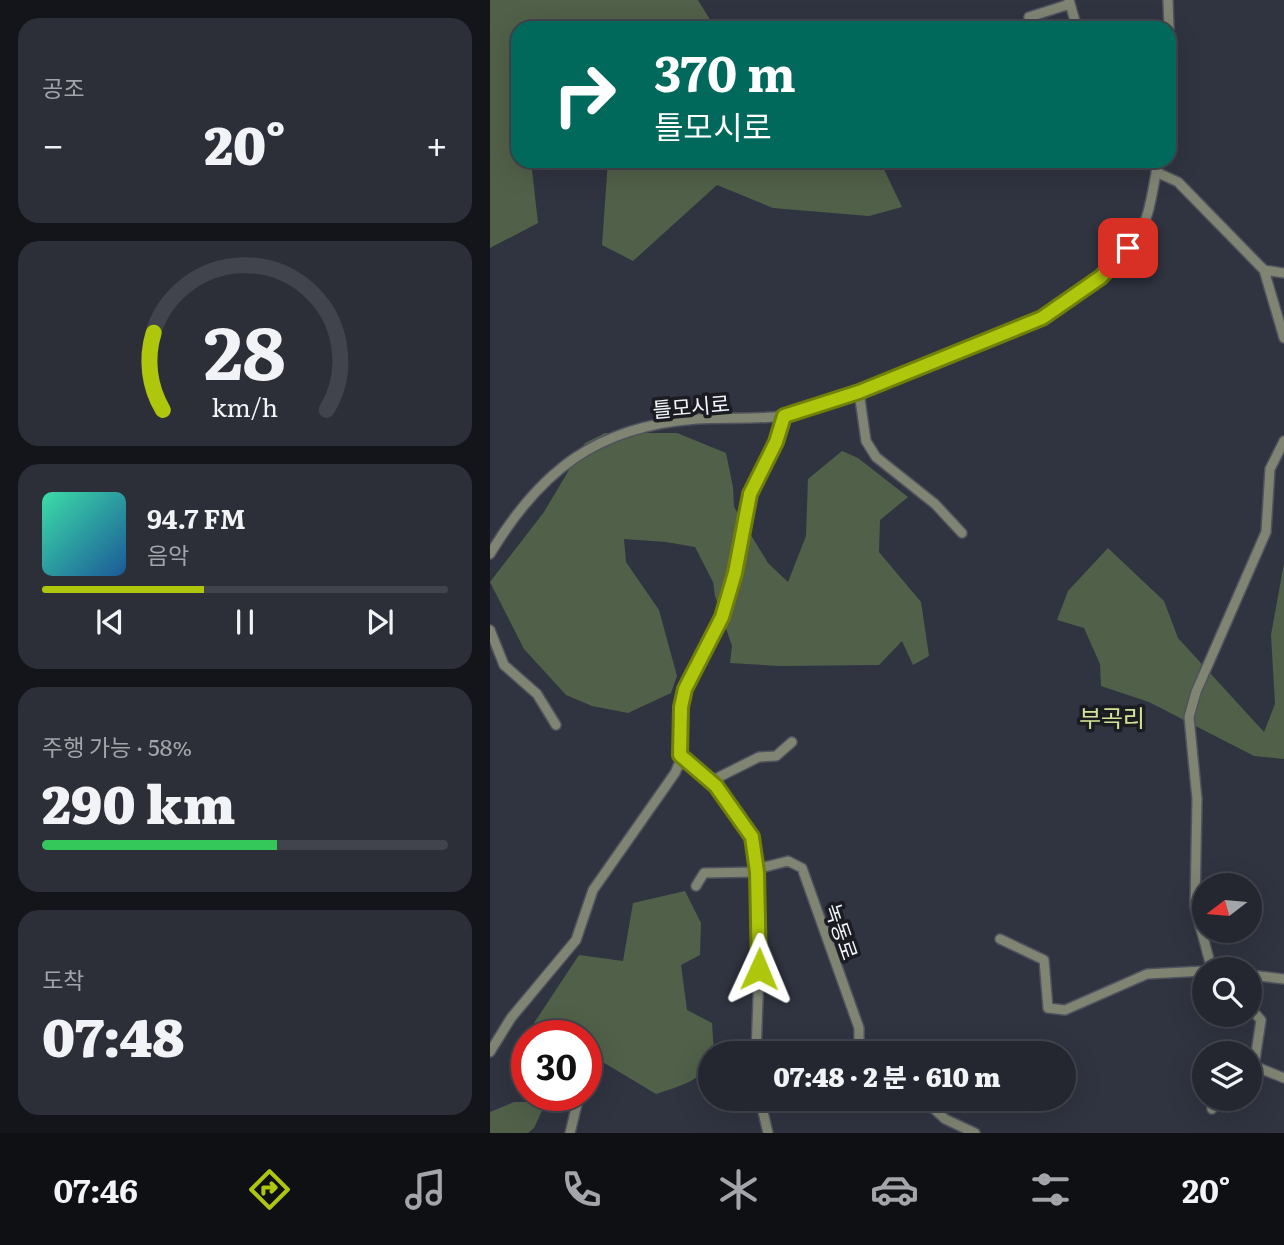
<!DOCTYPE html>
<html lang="ko">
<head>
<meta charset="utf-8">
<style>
	body { margin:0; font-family:Literata,"Noto Sans KR",serif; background:#2c2f38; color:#f1f3f6; height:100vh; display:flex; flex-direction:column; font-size:26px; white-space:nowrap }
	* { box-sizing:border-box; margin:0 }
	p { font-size:23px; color:#a3a5ab }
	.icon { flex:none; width:38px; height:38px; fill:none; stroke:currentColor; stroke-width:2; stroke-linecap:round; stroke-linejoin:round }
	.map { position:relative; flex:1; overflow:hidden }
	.side { display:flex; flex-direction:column; gap:18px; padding:18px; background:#14151a; width:490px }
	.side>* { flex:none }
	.hud { position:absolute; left:21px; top:21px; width:665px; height:147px; border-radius:21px; box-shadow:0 7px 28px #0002,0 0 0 2px #41444c; background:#00695c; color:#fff; overflow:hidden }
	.needle { width:46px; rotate:254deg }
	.tools { position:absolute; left:702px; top:873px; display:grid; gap:14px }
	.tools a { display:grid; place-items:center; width:70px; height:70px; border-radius:50%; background:#242730; box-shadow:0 7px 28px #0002,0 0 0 2px #41444c; font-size:35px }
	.speed { position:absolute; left:21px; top:1020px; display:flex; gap:14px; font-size:35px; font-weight:700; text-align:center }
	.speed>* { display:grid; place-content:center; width:91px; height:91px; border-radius:50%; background:#242730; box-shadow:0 7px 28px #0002,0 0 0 2px #41444c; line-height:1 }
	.speed .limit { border:10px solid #d22; background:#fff; color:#111 }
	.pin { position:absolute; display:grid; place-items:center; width:60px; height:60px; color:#fff; margin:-30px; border-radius:14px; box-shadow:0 4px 10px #0006 }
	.me { position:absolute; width:77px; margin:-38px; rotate:1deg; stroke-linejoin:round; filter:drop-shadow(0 0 5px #0008) }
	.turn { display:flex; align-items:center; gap:24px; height:147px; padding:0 28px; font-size:32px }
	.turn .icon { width:91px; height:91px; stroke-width:2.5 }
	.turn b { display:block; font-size:49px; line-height:60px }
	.big { font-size:52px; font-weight:800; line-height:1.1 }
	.side .widget { flex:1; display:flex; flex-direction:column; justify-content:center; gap:10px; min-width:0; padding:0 24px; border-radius:21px; background:#2c2f38 }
	.side .dial { align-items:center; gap:0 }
	.dial svg { height:182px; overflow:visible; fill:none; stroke:#41444c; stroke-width:7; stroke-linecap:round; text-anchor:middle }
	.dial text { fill:#f1f3f6; stroke:none }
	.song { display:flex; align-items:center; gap:21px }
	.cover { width:84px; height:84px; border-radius:10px; background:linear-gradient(135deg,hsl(160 70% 55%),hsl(210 70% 35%)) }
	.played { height:7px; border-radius:4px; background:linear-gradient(90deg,#aec60c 40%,#41444c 40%) }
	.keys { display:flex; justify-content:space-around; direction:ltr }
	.heat { display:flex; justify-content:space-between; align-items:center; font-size:38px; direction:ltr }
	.charge { height:10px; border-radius:5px; background:linear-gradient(90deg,#34c759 58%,#41444c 0) }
	.trip { position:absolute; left:208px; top:1041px; width:378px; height:70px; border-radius:35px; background:#242730; box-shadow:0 7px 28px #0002,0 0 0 2px #41444c; font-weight:800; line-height:70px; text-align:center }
	.menu { display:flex; height:112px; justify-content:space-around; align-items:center; background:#0e1013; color:#a3a5ab }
	.menu .icon { width:49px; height:49px }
	.menu .current { color:#aec60c }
	.menu b { font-size:32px; color:#f1f3f6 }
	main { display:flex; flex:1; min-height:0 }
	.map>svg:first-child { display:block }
	.green { fill:#516049 }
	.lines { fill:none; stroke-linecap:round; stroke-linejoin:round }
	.minor-casing { stroke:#4f535e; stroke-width:12 }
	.minor { stroke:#7f8473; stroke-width:9 }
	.route-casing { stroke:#718108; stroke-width:18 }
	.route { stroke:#aec60c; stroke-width:12 }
	.labels { text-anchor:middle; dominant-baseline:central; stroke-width:7; stroke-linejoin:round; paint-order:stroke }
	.street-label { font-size:21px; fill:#f2f4fc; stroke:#1a1c21 }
	.quarter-label { font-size:24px; fill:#d3e396; stroke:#1a1c21 }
</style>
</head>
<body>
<main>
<section class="side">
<div class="widget"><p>공조</p>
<div class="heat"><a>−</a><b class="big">20°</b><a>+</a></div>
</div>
<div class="widget dial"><svg viewBox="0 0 100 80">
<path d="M14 69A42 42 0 1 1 86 69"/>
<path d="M14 69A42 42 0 0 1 10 35" stroke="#aec60c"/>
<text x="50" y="56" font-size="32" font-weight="700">28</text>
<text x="50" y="72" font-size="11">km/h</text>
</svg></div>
<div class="widget">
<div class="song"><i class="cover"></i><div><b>94.7 FM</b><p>음악</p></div></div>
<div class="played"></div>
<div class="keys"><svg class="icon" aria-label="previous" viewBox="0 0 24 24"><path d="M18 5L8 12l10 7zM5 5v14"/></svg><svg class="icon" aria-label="pause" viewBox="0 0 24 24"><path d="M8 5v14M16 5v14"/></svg><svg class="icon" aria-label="next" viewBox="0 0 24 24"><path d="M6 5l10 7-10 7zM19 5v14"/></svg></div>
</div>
<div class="widget"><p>주행 가능 · 58%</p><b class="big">290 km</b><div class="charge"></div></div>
<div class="widget"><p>도착</p><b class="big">07:48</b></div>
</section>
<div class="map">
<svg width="794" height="1133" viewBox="0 0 794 1133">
	<rect width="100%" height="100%" fill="#303440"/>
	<!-- green -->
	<path class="green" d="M0,0h208l17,28h-197v133h13l7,62 -48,25z
		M118,161h272l22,46 -33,9 -96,-8 -56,-23 -84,76 -31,-16z
		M115,433h72l49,20 7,34 1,20 34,56 20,19 18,-46 2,-57 34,-28 16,7 50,39 -28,23 -1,32 42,50 8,54 -16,9 -11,-24 -23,24 -99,1 -50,-3 2,-17 -17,-50 -2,-14 -18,-35 -29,-5 -42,-3 2,23 33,48 18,66 -6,17 -43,20 -36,-7 -26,-11 -42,-46 -34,-67 54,-70 41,-69z
		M618,548l56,53 14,37 86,94 11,-28 -4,-69 13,-72v196l-30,-3 -105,-54 -48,-16 -1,-22 -16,-36 -27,-8 11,-29z
		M195,891l16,32 -1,32 -19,10 6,45 25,13 2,30 -4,1c0,26 -34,33 -54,40l-70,-42v-16h-28l-24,-13 45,-68 44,6 10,-58z
		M24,1102h32l-12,26 -6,5h-38v-21z"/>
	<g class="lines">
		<defs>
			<path id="minor" d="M579,0l8,28
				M678,0l1,29
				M542,28l-3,-11 41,-13
				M666,172l22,10 86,88 20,3
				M774,270l20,68
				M369,392l7,49 10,16 59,47 27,29
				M0,554c50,-83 107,-128 207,-135 29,-2 57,1 85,-3 9,-1 18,-5 26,-7 32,-10 63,-22 95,-34 82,-34 182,-61 234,-138 15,-23 15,-51 22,-76
				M0,630l14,35 33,29 19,31
				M226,786l3,-9 40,-20 17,-1 16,-14
				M267,869l31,-8 14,7 57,160v26
				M206,886l8,-13 53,-1
				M510,939l44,21 4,48 17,2 82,-36 57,-3
				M722,970l-17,-63 2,-108 -8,-82 7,-25 70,-160 4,-63 14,-28
				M760,975l34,4
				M760,1008l11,12 -7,46 -4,1
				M0,1052l21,-34 65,-78 17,-50 82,-117 7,-16
				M266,1054l4,-111 -3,-71 -5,-35 -36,-51 -36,-31 1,-48 4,-18 37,-72 13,-44 15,-79 26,-52 8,-26
				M764,1066l30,12
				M270,1099l8,34
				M395,1099l16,7h30l14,13 30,14
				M721,1099l1,10
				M80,1133l9,-37"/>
		</defs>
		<!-- minor casing -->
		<use href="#minor" class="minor-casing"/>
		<!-- minor -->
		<use href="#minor" class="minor"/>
	</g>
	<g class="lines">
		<defs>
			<path id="route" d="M269,969l-2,-97 -5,-35 -36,-51 -36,-31 1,-48 4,-18 37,-72 13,-44 15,-79 26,-52 8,-26 75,-24 183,-74 59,-41 27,-29"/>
		</defs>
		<!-- route casing -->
		<use href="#route" class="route-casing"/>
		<!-- route -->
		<use href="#route" class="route"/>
	</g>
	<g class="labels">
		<!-- street labels -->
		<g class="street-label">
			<text transform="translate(201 405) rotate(-5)">틀모시로</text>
			<text transform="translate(353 931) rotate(71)">녹동로</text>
		</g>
		<!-- quarter labels -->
		<g class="quarter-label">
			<text x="622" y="716">부곡리</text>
		</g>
	</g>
</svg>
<div class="tools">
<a><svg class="needle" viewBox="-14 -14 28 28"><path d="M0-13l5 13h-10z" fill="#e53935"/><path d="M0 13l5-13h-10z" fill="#a3a5ab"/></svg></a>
<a><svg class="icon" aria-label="search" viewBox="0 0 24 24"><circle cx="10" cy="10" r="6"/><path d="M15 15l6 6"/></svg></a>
<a><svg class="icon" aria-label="layers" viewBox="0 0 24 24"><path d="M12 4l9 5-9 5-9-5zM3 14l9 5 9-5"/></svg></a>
</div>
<div class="speed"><div class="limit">30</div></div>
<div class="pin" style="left:638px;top:248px;background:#d93025"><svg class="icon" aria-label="arrive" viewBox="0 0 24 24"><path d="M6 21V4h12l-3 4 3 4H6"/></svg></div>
<svg class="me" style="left:269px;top:969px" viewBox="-20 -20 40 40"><path d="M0-17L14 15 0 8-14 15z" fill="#aec60c" stroke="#fff" stroke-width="4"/></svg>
<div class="trip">07:48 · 2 분 · 610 m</div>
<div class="hud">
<div class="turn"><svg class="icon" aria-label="right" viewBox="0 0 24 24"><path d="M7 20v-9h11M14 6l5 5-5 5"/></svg><div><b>370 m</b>틀모시로</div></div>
</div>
</div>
</main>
<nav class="menu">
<b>07:46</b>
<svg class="icon current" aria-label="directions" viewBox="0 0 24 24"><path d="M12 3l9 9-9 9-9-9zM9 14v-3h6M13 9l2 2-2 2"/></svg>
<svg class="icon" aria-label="music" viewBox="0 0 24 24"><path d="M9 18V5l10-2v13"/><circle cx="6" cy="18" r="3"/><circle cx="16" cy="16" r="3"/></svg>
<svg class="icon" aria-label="phone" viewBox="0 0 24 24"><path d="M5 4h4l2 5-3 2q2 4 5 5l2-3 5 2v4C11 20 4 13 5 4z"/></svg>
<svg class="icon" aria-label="climate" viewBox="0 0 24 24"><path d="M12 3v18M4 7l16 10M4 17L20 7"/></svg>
<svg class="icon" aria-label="car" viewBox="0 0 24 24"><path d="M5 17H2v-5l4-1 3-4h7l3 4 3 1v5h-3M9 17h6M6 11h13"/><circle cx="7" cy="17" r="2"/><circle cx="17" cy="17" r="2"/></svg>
<svg class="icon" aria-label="filters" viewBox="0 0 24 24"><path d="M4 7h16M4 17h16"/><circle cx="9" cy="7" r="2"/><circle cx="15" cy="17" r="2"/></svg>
<b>20°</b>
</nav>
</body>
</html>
